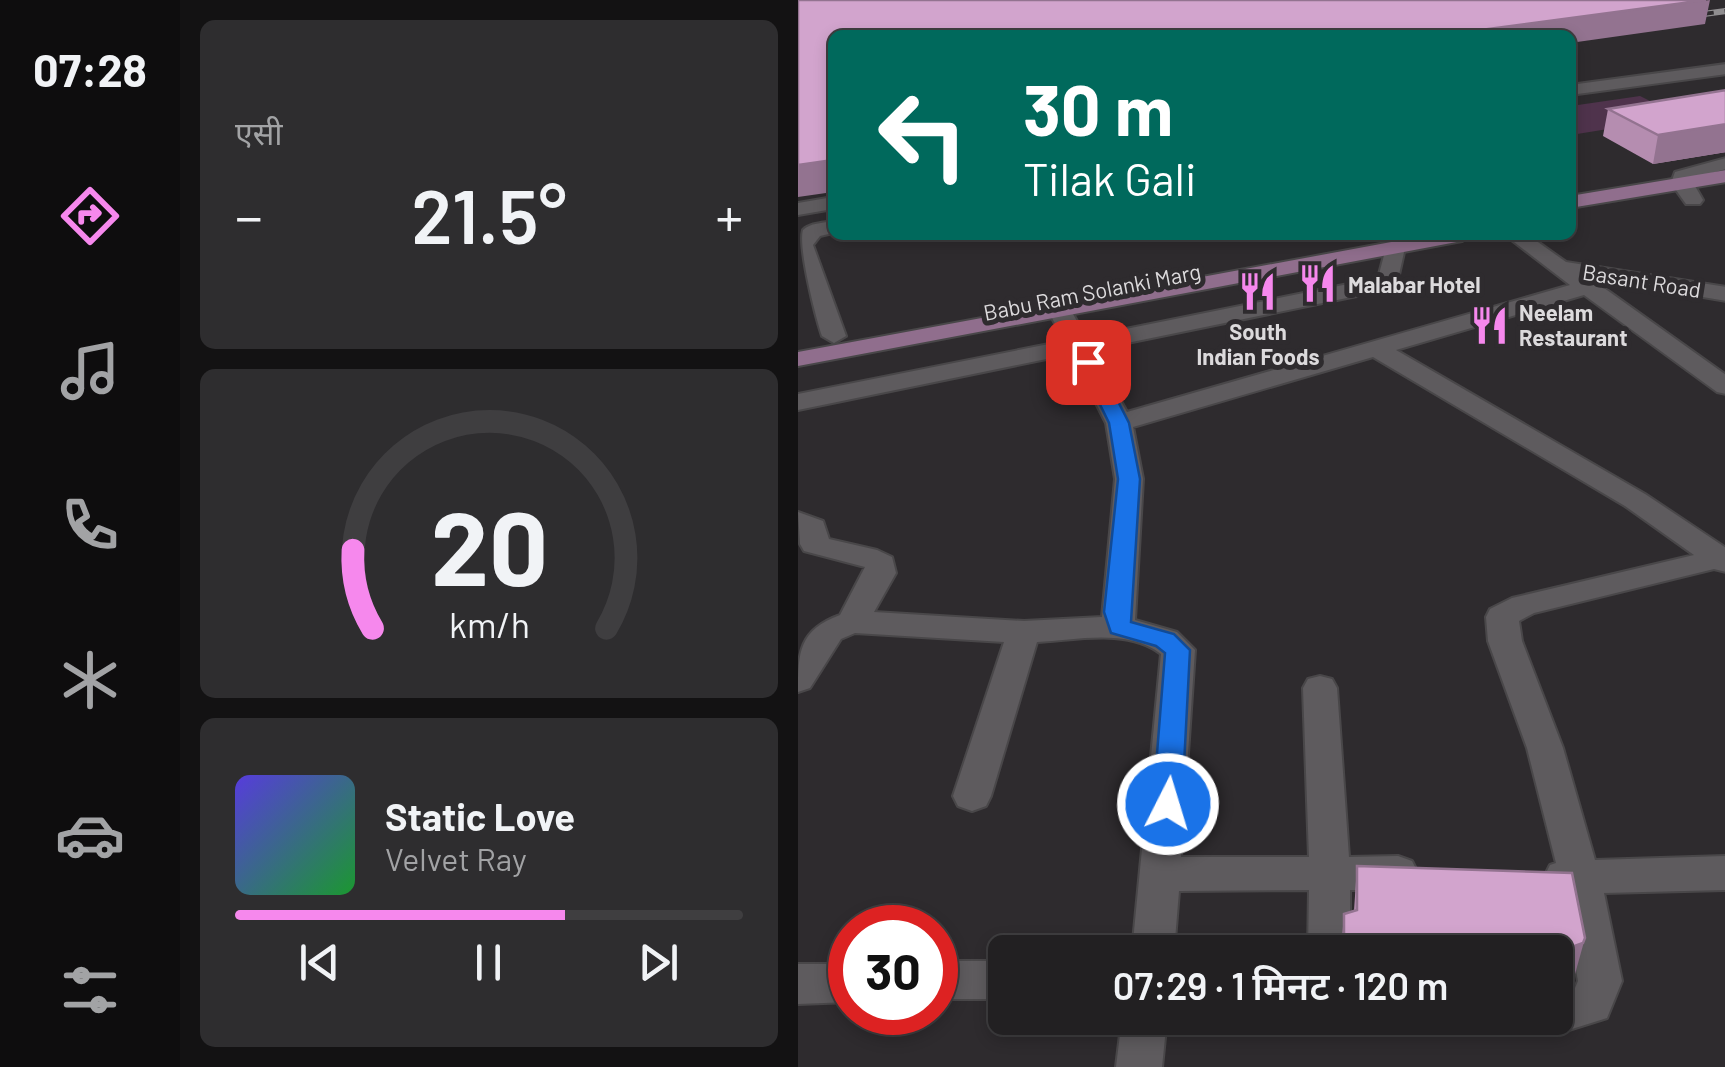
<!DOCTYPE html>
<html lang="hi">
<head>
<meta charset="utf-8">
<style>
	body { margin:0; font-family:Barlow,"Noto Sans Devanagari",sans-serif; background:#2e2d2f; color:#f1f3f6; height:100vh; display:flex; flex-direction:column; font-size:38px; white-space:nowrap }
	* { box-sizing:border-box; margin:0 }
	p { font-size:32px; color:#a2a3a5 }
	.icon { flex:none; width:55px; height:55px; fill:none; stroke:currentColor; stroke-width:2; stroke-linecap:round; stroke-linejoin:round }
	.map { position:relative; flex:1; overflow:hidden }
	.panel { display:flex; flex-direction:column; gap:20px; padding:20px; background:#131213; width:618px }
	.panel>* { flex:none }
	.hud { position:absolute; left:30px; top:30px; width:748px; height:210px; border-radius:15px; box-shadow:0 5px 15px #0003,0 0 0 2px #3f3e40; background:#00695c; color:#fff; overflow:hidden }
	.speed { position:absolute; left:30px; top:905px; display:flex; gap:20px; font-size:50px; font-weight:700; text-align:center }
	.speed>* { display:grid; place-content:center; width:130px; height:130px; border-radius:50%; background:#222022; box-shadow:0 5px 15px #0003,0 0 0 2px #3f3e40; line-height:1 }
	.speed .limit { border:15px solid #d22; background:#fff; color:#111 }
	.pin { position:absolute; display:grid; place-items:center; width:85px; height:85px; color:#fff; margin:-42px; border-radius:20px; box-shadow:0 5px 15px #0006 }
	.me { position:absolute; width:110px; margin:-55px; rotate:5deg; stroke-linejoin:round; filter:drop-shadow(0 0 8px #0008) }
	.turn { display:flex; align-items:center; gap:35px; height:210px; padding:0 30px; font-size:45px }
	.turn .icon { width:130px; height:130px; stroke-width:2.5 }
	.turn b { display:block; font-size:70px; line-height:85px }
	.big { font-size:75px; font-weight:600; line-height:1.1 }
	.panel .card { flex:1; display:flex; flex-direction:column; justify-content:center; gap:15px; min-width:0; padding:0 35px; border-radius:15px; background:#2e2d2f }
	.panel .dial { align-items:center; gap:0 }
	.dial svg { height:260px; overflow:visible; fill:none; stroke:#3f3e40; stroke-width:7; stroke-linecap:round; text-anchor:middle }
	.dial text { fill:#f1f3f6; stroke:none }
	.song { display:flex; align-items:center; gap:30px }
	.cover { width:120px; height:120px; border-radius:15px; background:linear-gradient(135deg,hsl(250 70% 55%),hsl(130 70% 35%)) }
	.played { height:10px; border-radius:5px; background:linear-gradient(90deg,#f688ed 65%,#3f3e40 65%) }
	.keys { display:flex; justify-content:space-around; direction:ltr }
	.heat { display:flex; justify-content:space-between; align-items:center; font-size:55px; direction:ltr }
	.trip { position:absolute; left:190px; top:935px; width:585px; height:100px; border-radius:15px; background:#222022; box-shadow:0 5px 15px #0003,0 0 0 2px #3f3e40; font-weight:600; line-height:100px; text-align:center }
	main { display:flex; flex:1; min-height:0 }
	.tab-bar { display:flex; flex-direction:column; width:180px; justify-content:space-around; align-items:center; background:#0e0d0e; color:#a2a3a5 }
	.tab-bar .icon { width:70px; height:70px }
	.tab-bar .active { color:#f688ed }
	.tab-bar b { font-size:45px; color:#f1f3f6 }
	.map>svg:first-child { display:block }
	.green { fill:#4f334c }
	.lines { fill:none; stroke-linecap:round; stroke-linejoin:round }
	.minor-casing { stroke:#494749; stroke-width:4 }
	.major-casing { stroke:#494749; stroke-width:4 }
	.minor { fill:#5e5b5e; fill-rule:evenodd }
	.major { fill:#906e8d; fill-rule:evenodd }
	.rail-casing { stroke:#908e90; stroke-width:6 }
	.rail { stroke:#2e2b2e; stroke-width:4; stroke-dasharray:11; stroke-linecap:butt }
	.wall { fill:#b58db0 }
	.shaded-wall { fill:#937390 }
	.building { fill:#d2a4cd; stroke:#937390; stroke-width:2.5 }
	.route { fill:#1a73e8; stroke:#114b97; stroke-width:2.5 }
	.labels { text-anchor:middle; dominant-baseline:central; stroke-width:10; stroke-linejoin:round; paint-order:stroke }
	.far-street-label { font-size:22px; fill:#dcdadc; stroke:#2e2b2e }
	.far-poi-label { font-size:22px; font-weight:bold; fill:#dcdadc; stroke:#2e2b2e; text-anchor:start }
</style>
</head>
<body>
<main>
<nav class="tab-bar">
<b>07:28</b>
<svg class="icon active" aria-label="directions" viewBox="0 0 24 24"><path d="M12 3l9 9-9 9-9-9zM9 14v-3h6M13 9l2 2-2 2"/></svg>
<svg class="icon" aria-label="music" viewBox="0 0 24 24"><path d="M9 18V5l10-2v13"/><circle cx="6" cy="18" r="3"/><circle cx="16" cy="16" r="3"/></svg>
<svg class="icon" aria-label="phone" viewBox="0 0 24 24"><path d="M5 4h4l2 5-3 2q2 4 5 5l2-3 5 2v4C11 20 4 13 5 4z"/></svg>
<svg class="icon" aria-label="climate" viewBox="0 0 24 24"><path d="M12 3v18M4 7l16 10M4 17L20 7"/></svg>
<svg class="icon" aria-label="car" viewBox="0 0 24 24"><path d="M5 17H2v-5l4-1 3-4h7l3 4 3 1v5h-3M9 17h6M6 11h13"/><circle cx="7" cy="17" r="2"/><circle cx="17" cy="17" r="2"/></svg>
<svg class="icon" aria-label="filters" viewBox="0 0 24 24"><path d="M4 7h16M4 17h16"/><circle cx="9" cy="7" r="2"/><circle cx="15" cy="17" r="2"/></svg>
</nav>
<section class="panel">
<div class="card"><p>एसी</p>
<div class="heat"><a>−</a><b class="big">21.5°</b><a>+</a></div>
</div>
<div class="card dial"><svg viewBox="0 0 100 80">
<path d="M14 69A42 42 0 1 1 86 69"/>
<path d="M14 69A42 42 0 0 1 8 45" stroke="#f688ed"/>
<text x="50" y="56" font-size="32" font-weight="700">20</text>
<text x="50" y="72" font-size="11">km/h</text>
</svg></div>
<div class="card">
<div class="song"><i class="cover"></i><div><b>Static Love</b><p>Velvet Ray</p></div></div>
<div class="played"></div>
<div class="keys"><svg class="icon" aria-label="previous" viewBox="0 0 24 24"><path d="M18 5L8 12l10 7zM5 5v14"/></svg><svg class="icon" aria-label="pause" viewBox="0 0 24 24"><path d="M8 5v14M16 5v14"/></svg><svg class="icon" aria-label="next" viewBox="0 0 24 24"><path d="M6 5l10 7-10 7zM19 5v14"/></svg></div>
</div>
</section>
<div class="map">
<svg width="928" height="1067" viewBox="0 0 928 1067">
	<rect width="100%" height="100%" fill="#2e2b2e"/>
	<!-- green -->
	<path class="green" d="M842,96l42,21 -111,18v-29z"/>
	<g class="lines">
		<defs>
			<path id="minor" d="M928,64v10l-156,21v-10z
				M928,158v11l-35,10 12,21 -3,4h-14l-15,-21 4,-11z
				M35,197v12l-35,6v-12z
				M35,221v12l-13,3 -7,9 33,91 -12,7 -12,-7c-7,-21 -24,-89 -19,-106 7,-7 20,-7 30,-9z
				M707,235h23l38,27 160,25v14l-136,-23 136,97v19l-9,-2 -133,-97 -188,55 249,144 81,54v24l-12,-3 -180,44 -15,8 3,20 41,107 32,112 131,-4v34l-122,3 18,88 -15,37 -51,16 -16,-6 -5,-10h21v-24l19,-6 3,-7 -16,-88 -12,-4 -6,-12 6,-12 6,-2 -29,-115 -39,-107 -2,-24 4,-8 22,-11 182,-43 -69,-49 -252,-149 -240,70 10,52 -8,141 42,12 18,18 -14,207h128l-6,-169 5,-9 12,-3 12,3 5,9 12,169 49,-1 14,5 6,12 -6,12 -14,5h-48v62h-42l1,-62 -130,1 -5,61h-42l29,-298c-33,-26 -85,-14 -124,-12l-46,154 -5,10 -14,5 -14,-5 -5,-10 51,-154 -149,-9 -14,6 -31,49 -12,4c0,-40 1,-62 42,-77l25,-48 -61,-16 -4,-7 -2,-32 25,9 6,18 48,11 15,7 4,16 -22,39 150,9 78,-4 13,-138 -9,-56 -35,-69 -273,56v-16l266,-53 -15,-29 12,-7 8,2 17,30 292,-59 9,-34 7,-2 11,6 -9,40 -303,62 34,62 443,-127z
				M138,961h70v38h-70z
				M0,964h52v38l-52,2z
				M324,1018h45l-5,49h-46z"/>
			<path id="major" d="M928,170v12l-156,26v-12z
				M631,235h43l-10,6 -664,125v-14z"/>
		</defs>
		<!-- minor casing -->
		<use href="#minor" class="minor-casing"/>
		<!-- major casing -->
		<use href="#major" class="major-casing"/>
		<!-- minor -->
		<use href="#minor" class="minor"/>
		<!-- major -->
		<use href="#major" class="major"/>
		<defs>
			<path id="rail" d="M883,17l45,-6"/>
		</defs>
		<!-- rail casing -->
		<use href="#rail" class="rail-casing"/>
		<!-- rail -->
		<use href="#rail" class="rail"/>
	</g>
	<!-- wall -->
	<path class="wall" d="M928,90v62l-73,12 -50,-28 5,-27z
		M559,866l215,7 2,108 -2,4 -16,6v-39h-215l3,-38 10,-3z"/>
	<!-- shaded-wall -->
	<path class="shaded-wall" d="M912,0l-5,24 -135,19v-8h-127z
		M928,124v28l-73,12 5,-29z
		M35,160v32l-35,5v-32z
		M787,938l-13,47 -16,6 7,-41z"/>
	<!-- building -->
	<path class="building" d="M0,0h908l-263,35h-610v125l-35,5z
		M928,90v34l-68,11 -50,-26z
		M559,866l215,7 13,65 -2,5 -20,7 -1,7h-6v-5h-136l-76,-2v-36l13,-4z"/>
	<!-- route -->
	<path class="route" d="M290,357l10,5 31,61 11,56 -9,143 43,12 16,16 -8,154 -4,8 -10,3 -11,-3 -4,-8 12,-151 -9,-7 -45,-13 -7,-21 14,-133 -9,-56 -30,-61z"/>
	<!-- icons -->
	<defs>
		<symbol id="restaurant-bare" viewBox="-9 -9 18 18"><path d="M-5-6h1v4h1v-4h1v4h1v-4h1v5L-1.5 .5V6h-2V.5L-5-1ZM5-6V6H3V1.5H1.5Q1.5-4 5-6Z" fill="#f688ed" stroke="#2e2b2e" stroke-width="2.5" paint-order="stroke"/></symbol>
	</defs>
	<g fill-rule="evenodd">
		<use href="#restaurant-bare" x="492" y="256" width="55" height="55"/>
		<use href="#restaurant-bare" x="432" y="264" width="55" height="55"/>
		<use href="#restaurant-bare" x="664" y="298" width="55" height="55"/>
	</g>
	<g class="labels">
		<!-- far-street labels -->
		<g class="far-street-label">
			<text transform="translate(844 280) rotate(9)">Basant Road</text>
			<text transform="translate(294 291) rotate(-11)">Babu Ram Solanki Marg</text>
		</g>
		<!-- far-poi labels -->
		<g class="far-poi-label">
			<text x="550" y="284">Malabar Hotel</text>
			<text x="721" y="312">Neelam<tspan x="721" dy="25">Restaurant</tspan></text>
			<text x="460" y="331" text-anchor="middle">South<tspan x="460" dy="25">Indian Foods</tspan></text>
		</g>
	</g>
</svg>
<div class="speed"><div class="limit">30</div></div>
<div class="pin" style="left:290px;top:362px;background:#d93025"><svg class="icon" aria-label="arrive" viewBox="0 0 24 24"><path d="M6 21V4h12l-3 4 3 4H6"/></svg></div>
<svg class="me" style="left:370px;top:804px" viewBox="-20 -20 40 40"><circle r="17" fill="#1a73e8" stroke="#fff" stroke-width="3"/><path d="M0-11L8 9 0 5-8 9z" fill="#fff"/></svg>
<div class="trip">07:29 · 1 मिनट · 120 m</div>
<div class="hud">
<div class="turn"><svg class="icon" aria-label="left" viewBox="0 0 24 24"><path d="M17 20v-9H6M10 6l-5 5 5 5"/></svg><div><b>30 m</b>Tilak Gali</div></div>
</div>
</div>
</main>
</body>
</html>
